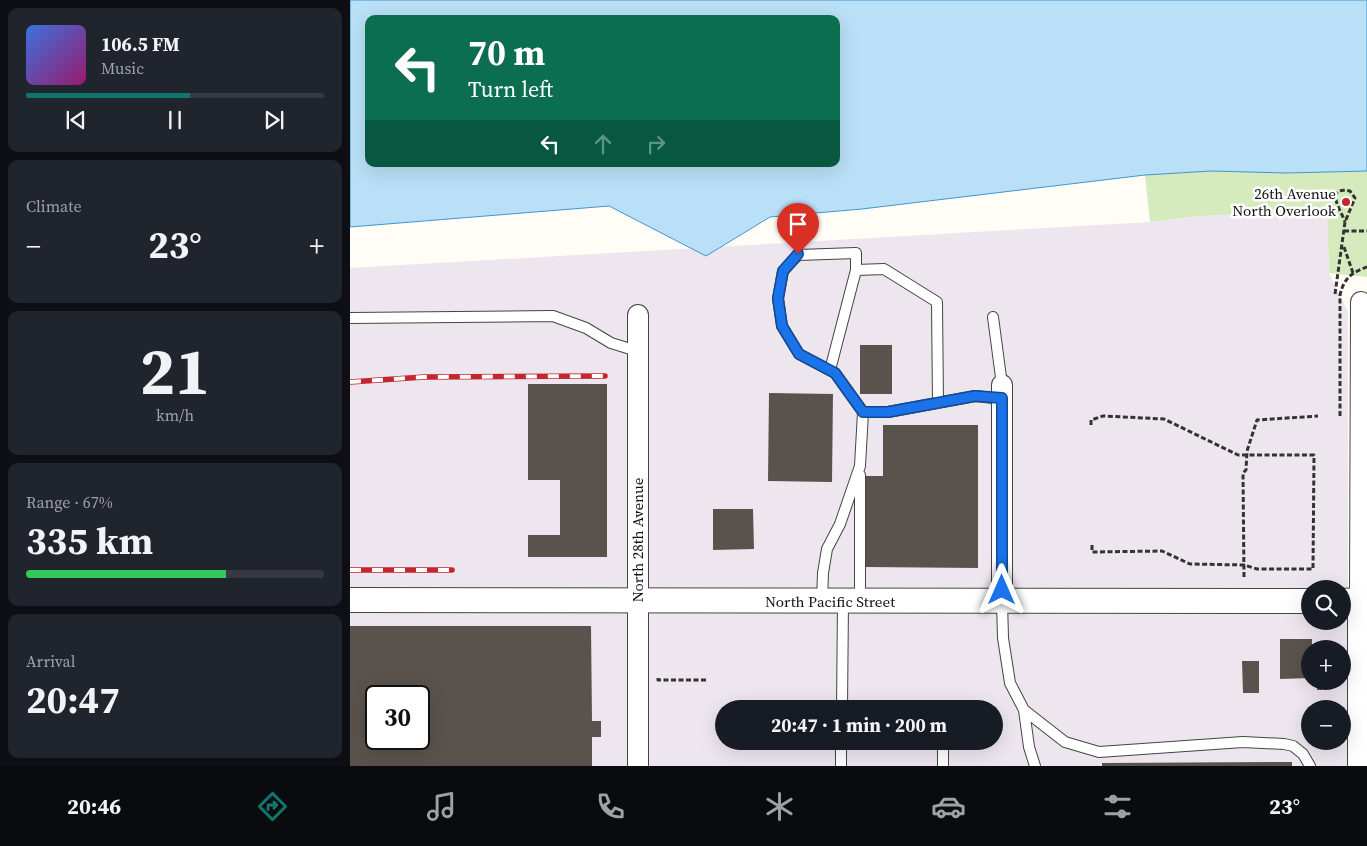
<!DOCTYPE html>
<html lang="en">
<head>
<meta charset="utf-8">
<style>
	body { margin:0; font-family:"Source Serif 4",serif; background:#20242c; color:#f1f3f6; height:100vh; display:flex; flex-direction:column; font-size:19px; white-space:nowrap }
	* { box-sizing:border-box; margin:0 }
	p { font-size:16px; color:#9ea1a6 }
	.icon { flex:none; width:28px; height:28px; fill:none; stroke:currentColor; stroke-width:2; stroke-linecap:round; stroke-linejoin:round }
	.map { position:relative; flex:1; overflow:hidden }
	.details { display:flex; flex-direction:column; gap:8px; padding:8px; background:#0d0f14; width:350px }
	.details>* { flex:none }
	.top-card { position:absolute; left:15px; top:15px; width:475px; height:152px; border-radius:10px; box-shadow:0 5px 20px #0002; background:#0b6e4f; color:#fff; overflow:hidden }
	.fabs { position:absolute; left:951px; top:580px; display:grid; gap:10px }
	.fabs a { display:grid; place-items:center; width:50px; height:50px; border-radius:50%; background:#171b24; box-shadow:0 5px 20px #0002; font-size:25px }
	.speed { position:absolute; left:15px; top:685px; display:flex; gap:10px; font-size:25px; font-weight:700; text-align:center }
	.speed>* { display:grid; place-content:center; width:65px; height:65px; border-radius:50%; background:#171b24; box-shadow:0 5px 20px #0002; line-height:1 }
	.speed .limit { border:2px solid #111; border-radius:8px; background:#fff; color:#111 }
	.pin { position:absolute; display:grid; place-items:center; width:42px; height:42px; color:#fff; margin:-51px -21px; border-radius:50% 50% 50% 0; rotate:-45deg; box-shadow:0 0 5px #0007 }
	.pin .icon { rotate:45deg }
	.me { position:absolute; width:55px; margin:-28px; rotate:0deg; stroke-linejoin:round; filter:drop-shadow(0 0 4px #0008) }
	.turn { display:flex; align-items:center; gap:18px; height:105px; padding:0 20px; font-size:22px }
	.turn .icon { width:65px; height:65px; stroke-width:2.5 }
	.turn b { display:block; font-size:35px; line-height:42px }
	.lanes { display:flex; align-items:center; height:48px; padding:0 20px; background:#0003; justify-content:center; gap:25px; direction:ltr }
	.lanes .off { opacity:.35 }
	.big { font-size:38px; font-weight:700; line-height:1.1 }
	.details .tile { flex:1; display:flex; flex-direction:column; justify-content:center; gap:8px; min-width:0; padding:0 18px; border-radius:10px; background:#20242c }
	.details .dial { align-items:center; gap:0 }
	.dial b { font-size:65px; line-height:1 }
	.song { display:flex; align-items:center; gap:15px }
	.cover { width:60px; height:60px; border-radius:8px; background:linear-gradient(135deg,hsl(220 70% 55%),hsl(320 70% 35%)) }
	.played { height:5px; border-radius:2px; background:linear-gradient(90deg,#0f766e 55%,#363941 55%) }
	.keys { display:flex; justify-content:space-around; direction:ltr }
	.heat { display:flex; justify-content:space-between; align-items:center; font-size:28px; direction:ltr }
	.charge { height:8px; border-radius:4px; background:linear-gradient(90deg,#34c759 67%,#363941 0) }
	.trip { position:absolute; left:365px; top:700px; width:288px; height:50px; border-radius:25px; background:#171b24; box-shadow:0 5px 20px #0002; font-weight:700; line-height:50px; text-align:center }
	.menu { display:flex; height:80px; justify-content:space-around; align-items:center; background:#090b0e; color:#9ea1a6 }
	.menu .icon { width:35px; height:35px }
	.menu .current { color:#0f766e }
	.menu b { font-size:22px; color:#f1f3f6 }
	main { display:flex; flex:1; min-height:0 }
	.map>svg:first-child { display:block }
	.industrial { fill:#eee6ef; fill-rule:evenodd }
	.green { fill:#d5ebbd }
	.water { fill:#b9e0f7; stroke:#3f96cf; fill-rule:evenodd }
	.building { fill:#5a524d; fill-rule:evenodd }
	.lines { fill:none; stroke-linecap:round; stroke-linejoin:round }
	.service-casing { stroke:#444; stroke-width:12 }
	.minor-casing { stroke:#444; stroke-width:22 }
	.tertiary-casing { stroke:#444; stroke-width:26 }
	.path { stroke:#333; stroke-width:3; stroke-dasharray:5 2.5; stroke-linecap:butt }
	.service { stroke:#fff; stroke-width:10 }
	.minor { stroke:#fff; stroke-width:20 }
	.tertiary { stroke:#fff; stroke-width:24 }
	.rail-casing { stroke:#c4262e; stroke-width:5.5 }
	.rail { stroke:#fff; stroke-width:4; stroke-dasharray:11; stroke-linecap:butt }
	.route-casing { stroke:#114b97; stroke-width:12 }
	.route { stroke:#1a73e8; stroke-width:9 }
	.poi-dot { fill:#c4262e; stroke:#fff; stroke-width:2 }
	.labels { text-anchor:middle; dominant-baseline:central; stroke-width:5; stroke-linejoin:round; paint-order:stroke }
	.poi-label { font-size:15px; fill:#111; stroke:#fff; text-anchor:end }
	.street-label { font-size:15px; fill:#111; stroke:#fff }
</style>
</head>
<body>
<main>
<section class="details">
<div class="tile">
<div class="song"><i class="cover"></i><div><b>106.5 FM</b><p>Music</p></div></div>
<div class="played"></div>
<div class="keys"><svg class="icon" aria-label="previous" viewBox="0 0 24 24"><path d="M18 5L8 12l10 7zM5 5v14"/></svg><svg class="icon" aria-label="pause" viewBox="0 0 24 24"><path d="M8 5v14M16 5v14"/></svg><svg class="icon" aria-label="next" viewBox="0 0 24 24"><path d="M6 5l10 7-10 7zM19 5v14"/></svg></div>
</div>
<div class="tile"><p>Climate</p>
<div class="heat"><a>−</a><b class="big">23°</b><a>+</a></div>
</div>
<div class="tile dial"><b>21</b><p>km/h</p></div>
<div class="tile"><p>Range · 67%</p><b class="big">335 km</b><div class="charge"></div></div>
<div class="tile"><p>Arrival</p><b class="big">20:47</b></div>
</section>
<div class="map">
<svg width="1017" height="766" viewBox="0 0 1017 766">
	<rect width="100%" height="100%" fill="#fffdf5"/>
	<!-- industrial -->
	<path class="industrial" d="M977,211l2,62 19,39v454h-998v-498l800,-46 50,-6zM960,589h32v32h-32zM960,649h32v32h-32zM26,696h43v43h-43zM374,709h270v32h-270zM960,709h32v32h-32z"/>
	<!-- green -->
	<path class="green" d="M861,171l75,2 81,-2v106l-38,-4 -2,-62 -127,5 -50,6 -5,-47z"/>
	<!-- water -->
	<path class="water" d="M0,0h1017v171l-81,2 -75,-2 -66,4 -283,34 -92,8 -64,39 -97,-50 -259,21zM19,19h467v145h-467z"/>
	<!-- building -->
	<path class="building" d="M510,345h32v49h-32z
		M178,384h79v173h-79v-22h32v-55h-32z
		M419,393l64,1 -1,88 -64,-1z
		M533,425h95v143l-112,-1v-91h17z
		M363,509h40l1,40 -41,1z
		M0,626h241l1,95h9v16h-9v29h-242zM26,696h43v43h-43z
		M930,639h32v10h-2v29l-30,1z
		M892,661h17v32h-16z
		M967,682h5v8h-5z
		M942,762v4h-190v-3z"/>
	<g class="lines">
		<defs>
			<path id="service" d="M643,317l9,68
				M0,318l203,-2 33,12 25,15 26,8
				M480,370l26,-100
				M513,412l-28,-39 -36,-19 -17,-28 -4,-27 5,-28 15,-16 58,-2v17l28,-1 53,33 1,101
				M510,475v125
				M472,601l1,-28 4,-24 13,-25 20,-58 3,-54h25l87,-16 27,3
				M652,602l1,36 7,45 14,27 41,32 34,10 144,-10 41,2 9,2 10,8 7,12
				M492,709l1,-108
				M674,710l5,37 6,19
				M491,766v-25
				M593,766v-25"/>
			<path id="minor" d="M652,385v217
				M1010,600l1,-298
				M288,766v-451"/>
			<path id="tertiary" d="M0,600l960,1
				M992,601l18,-1v166"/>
		</defs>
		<!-- service casing -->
		<use href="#service" class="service-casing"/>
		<!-- minor casing -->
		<use href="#minor" class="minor-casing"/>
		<!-- tertiary casing -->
		<use href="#tertiary" class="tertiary-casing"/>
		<!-- path -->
		<path class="path" d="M994,231h23
			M994,247l9,26
			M985,294l10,-72 10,-24 -5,-7c-27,-5 -8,21 -5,31
			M990,416v-121c4,-17 11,-22 27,-28
			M741,425v-5l12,-4 61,3 74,36h76l-1,114h-56l-13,-4 -54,-1 -28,-13 -70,1v-9
			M894,577l-1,-104 3,-3 1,-19 10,-31 61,-4
			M308,678v2h50
			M972,688l5,-3v-4"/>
		<!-- service -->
		<use href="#service" class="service"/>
		<!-- minor -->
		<use href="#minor" class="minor"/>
		<!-- tertiary -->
		<use href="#tertiary" class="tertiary"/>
		<defs>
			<path id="rail" d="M0,382l74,-5 181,-1
				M0,570h102"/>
		</defs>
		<!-- rail casing -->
		<use href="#rail" class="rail-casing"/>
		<!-- rail -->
		<use href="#rail" class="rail"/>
	</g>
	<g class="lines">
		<defs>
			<path id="route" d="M448,254l-15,17 -5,27 4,28 17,28 36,19 28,39h25l87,-16 27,2v192"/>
		</defs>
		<!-- route casing -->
		<use href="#route" class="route-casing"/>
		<!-- route -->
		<use href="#route" class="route"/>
	</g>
	<!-- markers -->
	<circle class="poi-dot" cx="996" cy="202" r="5"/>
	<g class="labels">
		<!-- poi labels -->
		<g class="poi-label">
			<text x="986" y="193">26th Avenue<tspan x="986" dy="17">North Overlook</tspan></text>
		</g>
		<!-- street labels -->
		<g class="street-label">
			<text transform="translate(287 540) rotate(-90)">North 28th Avenue</text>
			<text x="480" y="601">North Pacific Street</text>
		</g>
	</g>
</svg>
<div class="fabs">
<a><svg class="icon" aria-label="search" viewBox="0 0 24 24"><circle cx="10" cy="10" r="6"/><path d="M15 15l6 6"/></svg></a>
<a>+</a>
<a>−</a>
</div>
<div class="speed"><div class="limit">30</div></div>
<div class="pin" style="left:448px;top:254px;background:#d93025"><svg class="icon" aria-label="arrive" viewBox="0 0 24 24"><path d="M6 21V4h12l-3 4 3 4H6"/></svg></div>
<svg class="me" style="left:652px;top:590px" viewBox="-20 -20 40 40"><path d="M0-17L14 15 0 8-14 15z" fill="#1a73e8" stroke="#fff" stroke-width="4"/></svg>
<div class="trip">20:47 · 1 min · 200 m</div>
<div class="top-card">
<div class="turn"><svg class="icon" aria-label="left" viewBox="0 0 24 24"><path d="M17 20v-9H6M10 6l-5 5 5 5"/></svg><div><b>70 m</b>Turn left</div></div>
<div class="lanes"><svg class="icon" aria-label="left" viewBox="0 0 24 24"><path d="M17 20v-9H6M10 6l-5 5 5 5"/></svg><svg class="icon off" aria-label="ahead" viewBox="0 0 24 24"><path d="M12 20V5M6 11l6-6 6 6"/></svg><svg class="icon off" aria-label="right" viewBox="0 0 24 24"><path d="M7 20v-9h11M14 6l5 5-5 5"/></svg></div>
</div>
</div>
</main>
<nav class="menu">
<b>20:46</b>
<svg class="icon current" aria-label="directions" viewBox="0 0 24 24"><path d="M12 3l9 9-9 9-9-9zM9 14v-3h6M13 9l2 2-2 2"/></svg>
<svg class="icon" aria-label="music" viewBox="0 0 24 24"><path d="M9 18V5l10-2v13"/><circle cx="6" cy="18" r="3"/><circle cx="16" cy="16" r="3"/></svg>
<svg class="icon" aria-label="phone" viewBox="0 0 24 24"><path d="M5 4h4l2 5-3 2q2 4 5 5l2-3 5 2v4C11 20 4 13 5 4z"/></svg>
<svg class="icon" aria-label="climate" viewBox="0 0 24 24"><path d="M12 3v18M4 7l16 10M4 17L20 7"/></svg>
<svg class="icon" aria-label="car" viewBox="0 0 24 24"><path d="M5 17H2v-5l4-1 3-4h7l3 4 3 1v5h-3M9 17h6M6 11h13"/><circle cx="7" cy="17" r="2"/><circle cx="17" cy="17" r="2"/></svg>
<svg class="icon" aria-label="filters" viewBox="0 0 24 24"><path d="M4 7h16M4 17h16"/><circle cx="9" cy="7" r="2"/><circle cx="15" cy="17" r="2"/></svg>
<b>23°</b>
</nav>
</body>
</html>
